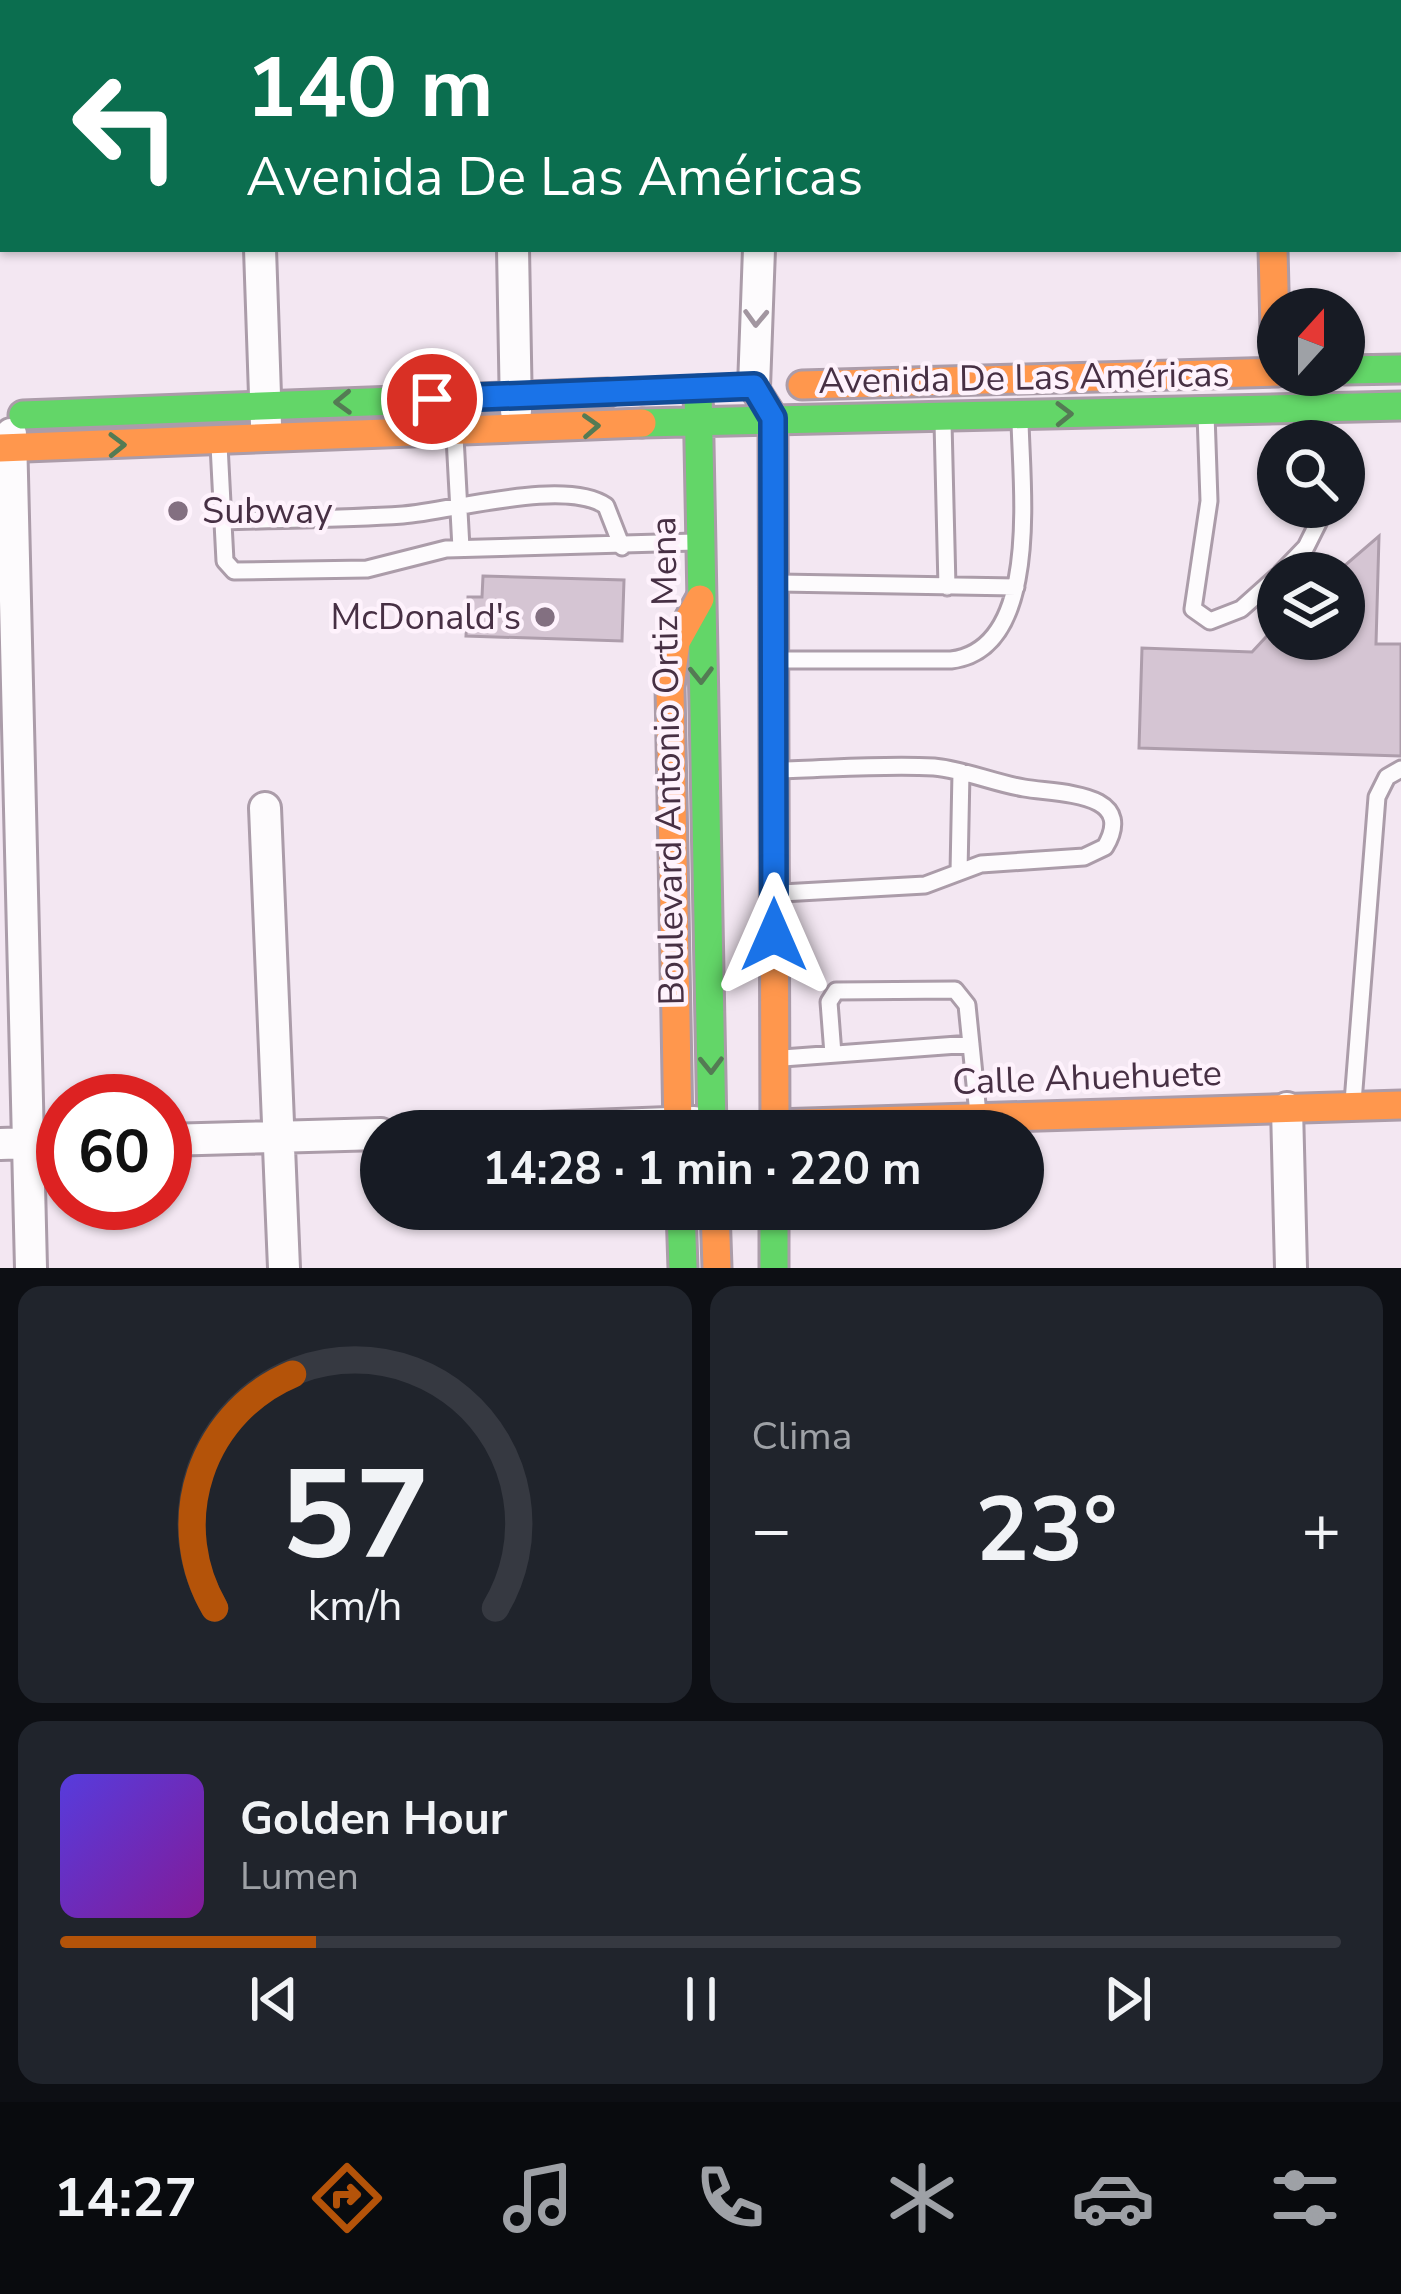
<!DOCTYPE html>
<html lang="es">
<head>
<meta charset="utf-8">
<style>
	body { margin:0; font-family:"Nunito Sans",sans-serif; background:#20242c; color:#f1f3f6; height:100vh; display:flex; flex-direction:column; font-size:45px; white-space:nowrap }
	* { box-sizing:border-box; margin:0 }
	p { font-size:39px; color:#9ea1a6 }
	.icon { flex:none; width:66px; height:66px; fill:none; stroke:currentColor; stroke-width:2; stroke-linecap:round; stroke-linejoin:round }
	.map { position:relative; height:1268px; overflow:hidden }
	.side { display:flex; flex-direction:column; gap:18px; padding:18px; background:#0d0f14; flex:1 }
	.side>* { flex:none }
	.guide { position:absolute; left:0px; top:0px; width:1401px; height:252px; box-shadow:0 3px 9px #0004; background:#0b6e4f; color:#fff; overflow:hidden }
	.needle { width:78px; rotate:21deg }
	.fabs { position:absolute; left:1257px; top:288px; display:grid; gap:24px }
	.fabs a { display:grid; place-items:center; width:108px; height:108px; border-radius:50%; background:#171b24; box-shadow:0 3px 9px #0004; font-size:60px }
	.speed { position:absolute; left:36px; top:1074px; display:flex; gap:24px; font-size:60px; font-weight:700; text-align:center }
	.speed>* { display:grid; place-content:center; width:156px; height:156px; border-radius:50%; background:#171b24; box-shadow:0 3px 9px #0004; line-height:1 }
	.speed .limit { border:18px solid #d22; background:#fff; color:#111 }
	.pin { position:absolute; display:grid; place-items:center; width:102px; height:102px; color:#fff; margin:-51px; border:6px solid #fff; border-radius:50%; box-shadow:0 3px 12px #0007 }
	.me { position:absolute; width:132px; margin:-66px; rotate:0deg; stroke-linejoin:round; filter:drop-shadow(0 0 9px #0008) }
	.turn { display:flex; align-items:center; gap:42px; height:252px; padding:0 48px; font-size:54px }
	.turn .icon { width:156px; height:156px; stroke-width:2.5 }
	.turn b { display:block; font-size:84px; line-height:102px }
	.big { font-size:90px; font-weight:700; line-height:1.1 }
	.side .card { flex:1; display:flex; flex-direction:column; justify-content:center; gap:18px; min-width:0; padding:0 42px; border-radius:24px; background:#20242c }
	.side .dial { align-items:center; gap:0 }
	.dial svg { height:312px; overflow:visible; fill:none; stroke:#363941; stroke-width:7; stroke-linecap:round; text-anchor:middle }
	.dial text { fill:#f1f3f6; stroke:none }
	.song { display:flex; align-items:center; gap:36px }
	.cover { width:144px; height:144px; border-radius:18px; background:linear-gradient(135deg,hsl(250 70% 55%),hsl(290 70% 35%)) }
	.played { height:12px; border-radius:6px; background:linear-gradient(90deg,#b45309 20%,#363941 20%) }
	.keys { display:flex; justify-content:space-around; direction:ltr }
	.heat { display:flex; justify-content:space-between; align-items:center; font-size:66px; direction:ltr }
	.side .tiles { flex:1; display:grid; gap:18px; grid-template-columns:1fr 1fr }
	.card:last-child { grid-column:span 2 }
	.trip { position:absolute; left:360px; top:1110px; width:684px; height:120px; border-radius:60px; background:#171b24; box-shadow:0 3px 9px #0004; font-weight:700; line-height:120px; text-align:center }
	.dock { display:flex; height:192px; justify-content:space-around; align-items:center; background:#090b0e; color:#9ea1a6 }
	.dock .icon { width:84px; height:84px }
	.dock .active { color:#b45309 }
	.dock b { font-size:54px; color:#f1f3f6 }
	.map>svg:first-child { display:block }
	.building { fill:#d5c5d3; stroke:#ad9dab; stroke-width:3 }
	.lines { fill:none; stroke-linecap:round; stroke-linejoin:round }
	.lane-casing { stroke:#ab9ca9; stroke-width:21 }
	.street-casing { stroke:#ab9ca9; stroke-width:36 }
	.fast-casing { stroke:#ab9ca9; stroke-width:33 }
	.slow-casing { stroke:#ab9ca9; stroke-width:33 }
	.lane { stroke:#fdfbfd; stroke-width:15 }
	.street { stroke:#fdfbfd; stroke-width:30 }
	.fast { stroke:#63d668; stroke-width:27 }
	.slow { stroke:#ff974d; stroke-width:27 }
	.oneway { stroke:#a296a0 }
	.oneway2 { stroke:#547b54 }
	.route-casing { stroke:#114b97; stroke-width:30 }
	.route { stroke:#1a73e8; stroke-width:21 }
	.poi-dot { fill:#837081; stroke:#fef2fc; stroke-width:4.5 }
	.labels { text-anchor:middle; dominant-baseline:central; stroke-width:9; stroke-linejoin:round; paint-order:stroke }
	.street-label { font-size:36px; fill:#473044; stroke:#fef2fc }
	.poi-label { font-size:36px; fill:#473044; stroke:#fef2fc; text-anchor:start }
</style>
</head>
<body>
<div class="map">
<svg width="1401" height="1268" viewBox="0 0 1401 1268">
	<rect width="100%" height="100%" fill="#f3e7f2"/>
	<!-- building -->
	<path class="building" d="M1379,536l-3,108h25v112l-262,-8 3,-100 110,4 26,-28v15h66v-66h-8z
		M483,576l141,4 -2,61 -156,-5 2,-39h14z"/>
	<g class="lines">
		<defs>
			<path id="lane" d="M1206,414l3,87 -16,108 17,12 31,-12 37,-33
				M943,422l4,165
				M455,437l6,111
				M219,445l6,116 9,10 133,-2 79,-20 249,-7
				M224,521c60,-2 119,-2 179,-6 50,-4 162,-37 203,-9l16,41
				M1281,573l25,-26 20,-40
				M779,583l237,4
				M781,660h170c91,-11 70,-175 69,-240
				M777,770c52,-1 105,-6 157,-3 31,3 60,16 90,21 33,6 114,3 81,59l-21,10 -103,7 -56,21 -143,8
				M959,872l2,-100
				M833,1054l-4,-52 7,-11 119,-1 12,15 11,109
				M783,1058l188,-14
				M1353,1102l24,-305 10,-20 14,-8"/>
			<path id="street" d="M252,0v3
				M507,0v3
				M761,0v3
				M1011,0v3
				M0,135h3
				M260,249l6,175
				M513,249l3,162
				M754,387l5,-138
				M11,434l20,834
				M265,808l19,460
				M1287,1108l4,160
				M466,1131l228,-9
				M165,1140l216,-6
				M0,1144l63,-2"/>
			<path id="fast" d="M1267,0v3
				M1344,370l57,-1
				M698,390l14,741
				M23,415l584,-22
				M642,423l759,-17
				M681,1209l2,59
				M774,1209v59"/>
			<path id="slow" d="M1273,249l3,123
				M802,385l476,-13
				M756,391l17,27 2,713
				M0,448l642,-25
				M775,1124l626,-19
				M678,1131l-8,-444 6,-45 24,-43
				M715,1209l2,59"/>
		</defs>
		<!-- lane casing -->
		<use href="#lane" class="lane-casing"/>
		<!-- street casing -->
		<use href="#street" class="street-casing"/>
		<!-- fast casing -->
		<use href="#fast" class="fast-casing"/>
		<!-- slow casing -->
		<use href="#slow" class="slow-casing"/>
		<!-- lane -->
		<use href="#lane" class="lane"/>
		<!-- street -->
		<use href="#street" class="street"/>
		<!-- fast -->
		<use href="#fast" class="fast"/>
		<!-- slow -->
		<use href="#slow" class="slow"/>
	</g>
	<!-- one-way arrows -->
	<defs><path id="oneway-chevron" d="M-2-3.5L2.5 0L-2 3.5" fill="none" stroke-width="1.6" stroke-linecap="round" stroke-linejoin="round" transform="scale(3)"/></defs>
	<use class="oneway" href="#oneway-chevron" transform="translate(756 318) rotate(92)"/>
	<g class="oneway2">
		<use href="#oneway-chevron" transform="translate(343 402) rotate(178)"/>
		<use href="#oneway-chevron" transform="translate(1064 414) rotate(-1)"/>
		<use href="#oneway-chevron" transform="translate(591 426) rotate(-3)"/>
		<use href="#oneway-chevron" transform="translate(117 445) rotate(-1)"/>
		<use href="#oneway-chevron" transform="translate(701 675) rotate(89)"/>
		<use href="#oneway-chevron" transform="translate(711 1065) rotate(89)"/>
	</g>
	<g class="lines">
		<defs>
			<path id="route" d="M432,399l322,-13 19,32 1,517"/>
		</defs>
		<!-- route casing -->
		<use href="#route" class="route-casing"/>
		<!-- route -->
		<use href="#route" class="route"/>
	</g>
	<!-- markers -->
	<g class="poi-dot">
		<circle cx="178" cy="511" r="12"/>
		<circle cx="545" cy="617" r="12"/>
	</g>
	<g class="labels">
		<!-- street labels -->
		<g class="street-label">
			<text transform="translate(1024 378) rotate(-1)">Avenida De Las Américas</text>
			<text transform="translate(668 761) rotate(-91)">Boulevard Antonio Ortiz Mena</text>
			<text transform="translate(1087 1078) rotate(-2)">Calle Ahuehuete</text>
		</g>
		<!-- poi labels -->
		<g class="poi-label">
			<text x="202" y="511">Subway</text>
			<text x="521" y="617" text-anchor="end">McDonald's</text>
		</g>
	</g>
</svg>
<div class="fabs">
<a><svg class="needle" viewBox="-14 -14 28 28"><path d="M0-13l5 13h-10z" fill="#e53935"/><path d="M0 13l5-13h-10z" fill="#9ea1a6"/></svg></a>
<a><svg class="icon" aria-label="search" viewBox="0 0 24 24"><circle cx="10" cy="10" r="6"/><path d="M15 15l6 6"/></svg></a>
<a><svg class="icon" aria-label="layers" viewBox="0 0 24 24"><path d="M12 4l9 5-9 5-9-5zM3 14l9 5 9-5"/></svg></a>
</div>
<div class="speed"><div class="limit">60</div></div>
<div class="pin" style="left:432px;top:399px;background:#d93025"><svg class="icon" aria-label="arrive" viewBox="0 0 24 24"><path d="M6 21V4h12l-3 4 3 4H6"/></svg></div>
<svg class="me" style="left:774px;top:935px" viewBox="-20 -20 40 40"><path d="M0-17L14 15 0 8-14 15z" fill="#1a73e8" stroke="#fff" stroke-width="4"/></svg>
<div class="trip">14:28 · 1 min · 220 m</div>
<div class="guide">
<div class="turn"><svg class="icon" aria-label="left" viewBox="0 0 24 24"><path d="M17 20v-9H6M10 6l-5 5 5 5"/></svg><div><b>140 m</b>Avenida De Las Américas</div></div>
</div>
</div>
<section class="side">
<div class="tiles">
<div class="card dial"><svg viewBox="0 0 100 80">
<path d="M14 69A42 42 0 1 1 86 69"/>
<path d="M14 69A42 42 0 0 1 34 9" stroke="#b45309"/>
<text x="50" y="56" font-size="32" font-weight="700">57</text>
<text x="50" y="72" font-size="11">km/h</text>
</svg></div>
<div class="card"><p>Clima</p>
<div class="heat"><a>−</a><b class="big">23°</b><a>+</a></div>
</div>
<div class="card">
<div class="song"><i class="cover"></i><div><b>Golden Hour</b><p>Lumen</p></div></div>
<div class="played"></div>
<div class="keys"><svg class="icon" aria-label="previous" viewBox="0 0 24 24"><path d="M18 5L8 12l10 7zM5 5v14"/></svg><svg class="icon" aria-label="pause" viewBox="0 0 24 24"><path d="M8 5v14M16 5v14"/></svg><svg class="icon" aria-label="next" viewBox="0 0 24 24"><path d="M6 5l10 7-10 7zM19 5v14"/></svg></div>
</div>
</div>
</section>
<nav class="dock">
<b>14:27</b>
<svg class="icon active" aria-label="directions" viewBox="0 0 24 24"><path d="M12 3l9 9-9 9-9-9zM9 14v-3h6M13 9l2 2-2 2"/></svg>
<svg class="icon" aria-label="music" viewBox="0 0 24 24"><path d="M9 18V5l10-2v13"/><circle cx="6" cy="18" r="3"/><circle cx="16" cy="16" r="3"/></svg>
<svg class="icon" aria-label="phone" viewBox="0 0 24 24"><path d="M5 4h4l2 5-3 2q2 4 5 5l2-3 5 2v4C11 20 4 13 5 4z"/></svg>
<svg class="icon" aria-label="climate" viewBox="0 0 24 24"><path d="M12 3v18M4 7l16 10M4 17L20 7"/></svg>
<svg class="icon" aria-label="car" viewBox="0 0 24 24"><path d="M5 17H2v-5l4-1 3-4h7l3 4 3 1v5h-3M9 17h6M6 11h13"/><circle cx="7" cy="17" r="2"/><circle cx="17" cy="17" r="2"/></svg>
<svg class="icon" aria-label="filters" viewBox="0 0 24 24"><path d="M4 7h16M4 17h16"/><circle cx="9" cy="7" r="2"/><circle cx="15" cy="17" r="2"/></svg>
</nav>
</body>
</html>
